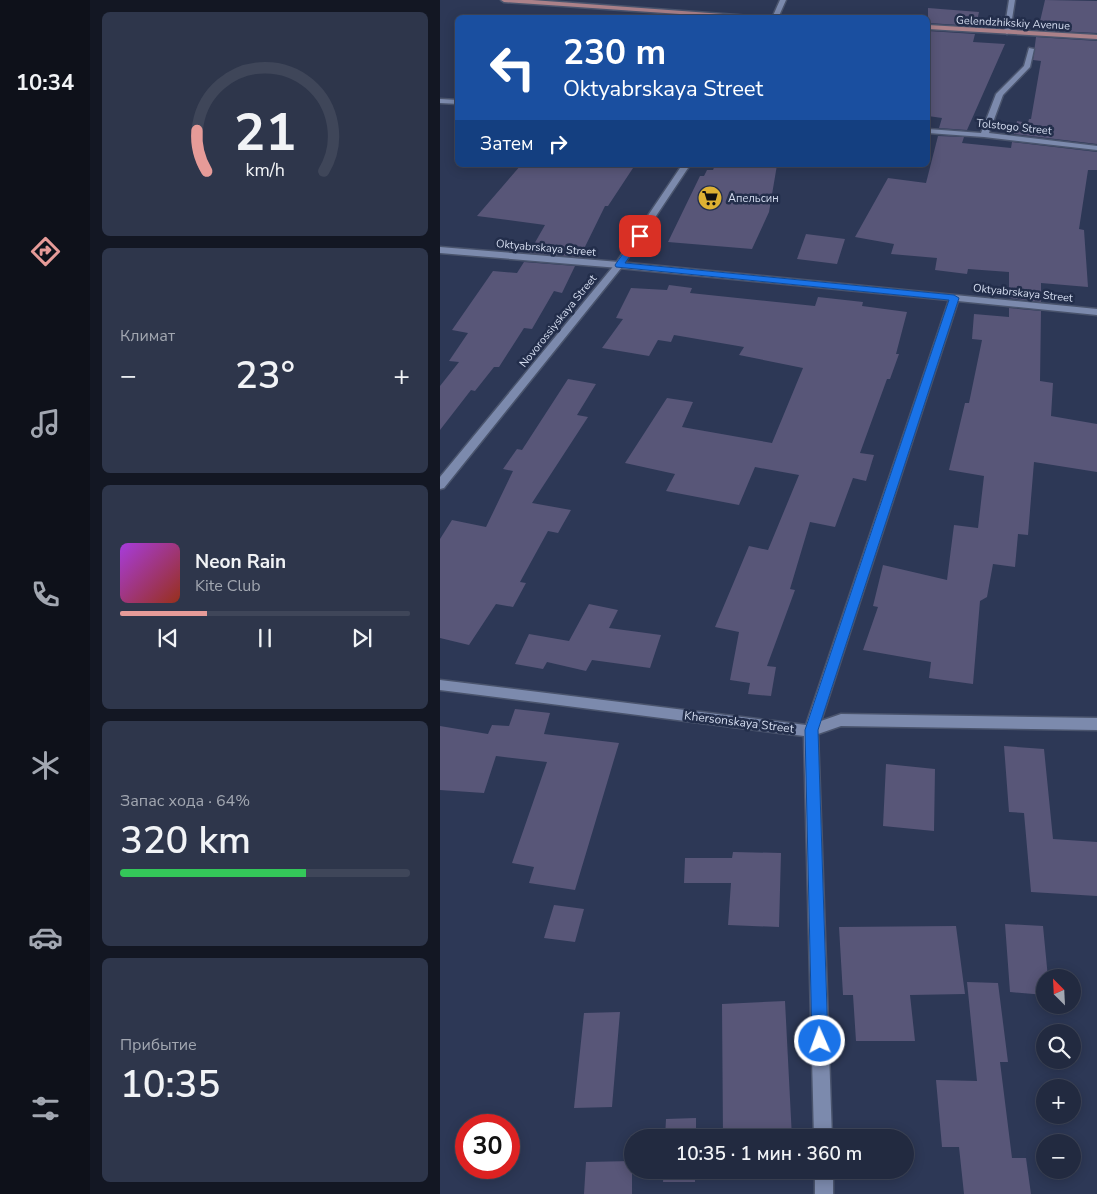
<!DOCTYPE html>
<html lang="ru">
<head>
<meta charset="utf-8">
<style>
	body { margin:0; font-family:"Nunito Sans",sans-serif; background:#2e364b; color:#f1f3f6; height:100vh; display:flex; flex-direction:column; font-size:19px; white-space:nowrap }
	* { box-sizing:border-box; margin:0 }
	p { font-size:16px; color:#a2a7b1 }
	.icon { flex:none; width:28px; height:28px; fill:none; stroke:currentColor; stroke-width:2; stroke-linecap:round; stroke-linejoin:round }
	.map { position:relative; flex:1; overflow:hidden }
	.drawer { display:flex; flex-direction:column; gap:12px; padding:12px; background:#131723; width:350px }
	.drawer>* { flex:none }
	.banner { position:absolute; left:15px; top:15px; width:475px; height:152px; border-radius:8px; box-shadow:0 2px 12px #0003,0 0 0 1px #3f4659; background:#1a4fa0; color:#fff; overflow:hidden }
	.needle { width:32px; rotate:336deg }
	.controls { position:absolute; left:596px; top:969px; display:grid; gap:10px }
	.controls a { display:grid; place-items:center; width:45px; height:45px; border-radius:50%; background:#222a40; box-shadow:0 2px 12px #0003,0 0 0 1px #3f4659; font-size:25px }
	.speed { position:absolute; left:15px; top:1114px; display:flex; gap:10px; font-size:25px; font-weight:700; text-align:center }
	.speed>* { display:grid; place-content:center; width:65px; height:65px; border-radius:50%; background:#222a40; box-shadow:0 2px 12px #0003,0 0 0 1px #3f4659; line-height:1 }
	.speed .limit { border:8px solid #d22; background:#fff; color:#111 }
	.pin { position:absolute; display:grid; place-items:center; width:42px; height:42px; color:#fff; margin:-21px; border-radius:10px; box-shadow:0 2px 8px #0006 }
	.me { position:absolute; width:55px; margin:-28px; rotate:358deg; stroke-linejoin:round; filter:drop-shadow(0 0 4px #0008) }
	.turn { display:flex; align-items:center; gap:18px; height:105px; padding:0 25px; font-size:22px }
	.turn .icon { width:65px; height:65px; stroke-width:2.5 }
	.turn b { display:block; font-size:35px; line-height:42px }
	.then { display:flex; align-items:center; height:48px; padding:0 25px; background:#0003; gap:10px; font-size:19px }
	.big { font-size:38px; font-weight:600; line-height:1.1 }
	.drawer .card { flex:1; display:flex; flex-direction:column; justify-content:center; gap:8px; min-width:0; padding:0 18px; border-radius:8px; background:#2e364b }
	.drawer .dial { align-items:center; gap:0 }
	.dial svg { height:130px; overflow:visible; fill:none; stroke:#3f4659; stroke-width:7; stroke-linecap:round; text-anchor:middle }
	.dial text { fill:#f1f3f6; stroke:none }
	.song { display:flex; align-items:center; gap:15px }
	.cover { width:60px; height:60px; border-radius:8px; background:linear-gradient(135deg,hsl(280 70% 55%),hsl(10 70% 35%)) }
	.played { height:5px; border-radius:2px; background:linear-gradient(90deg,#e69b98 30%,#3f4659 30%) }
	.keys { display:flex; justify-content:space-around; direction:ltr }
	.heat { display:flex; justify-content:space-between; align-items:center; font-size:28px; direction:ltr }
	.charge { height:8px; border-radius:4px; background:linear-gradient(90deg,#34c759 64%,#3f4659 0) }
	.trip { position:absolute; left:184px; top:1129px; width:290px; height:50px; border-radius:25px; background:#222a40; box-shadow:0 2px 12px #0003,0 0 0 1px #3f4659; font-weight:600; line-height:50px; text-align:center }
	main { display:flex; flex:1; min-height:0 }
	.tabs { display:flex; flex-direction:column; width:90px; justify-content:space-around; align-items:center; background:#0e111a; color:#a2a7b1 }
	.tabs .icon { width:35px; height:35px }
	.tabs .current { color:#e69b98 }
	.tabs b { font-size:22px; color:#f1f3f6 }
	.map>svg:first-child { display:block }
	.building { fill:#585678 }
	.lines { fill:none; stroke-linecap:round; stroke-linejoin:round }
	.street-casing { stroke:#4a546d; stroke-width:3 }
	.secondary-casing { stroke:#4a546d; stroke-width:3 }
	.primary-casing { stroke:#4a546d; stroke-width:3 }
	.street { fill:#7c8aad; fill-rule:evenodd }
	.secondary { fill:#7c8aad; fill-rule:evenodd }
	.primary { fill:#ab8189; fill-rule:evenodd }
	.route { fill:#1a73e8; stroke:#114b97 }
	.labels { text-anchor:middle; dominant-baseline:central; stroke-width:5; stroke-linejoin:round; paint-order:stroke }
	.far-street-label { font-size:11px; fill:#d4dcef; stroke:#232e4b }
	.far-poi-label { font-size:11px; fill:#d4dcef; stroke:#232e4b; text-anchor:start }
	.street-label { font-size:12px; fill:#d4dcef; stroke:#232e4b }
</style>
</head>
<body>
<main>
<nav class="tabs">
<b>10:34</b>
<svg class="icon current" aria-label="directions" viewBox="0 0 24 24"><path d="M12 3l9 9-9 9-9-9zM9 14v-3h6M13 9l2 2-2 2"/></svg>
<svg class="icon" aria-label="music" viewBox="0 0 24 24"><path d="M9 18V5l10-2v13"/><circle cx="6" cy="18" r="3"/><circle cx="16" cy="16" r="3"/></svg>
<svg class="icon" aria-label="phone" viewBox="0 0 24 24"><path d="M5 4h4l2 5-3 2q2 4 5 5l2-3 5 2v4C11 20 4 13 5 4z"/></svg>
<svg class="icon" aria-label="climate" viewBox="0 0 24 24"><path d="M12 3v18M4 7l16 10M4 17L20 7"/></svg>
<svg class="icon" aria-label="car" viewBox="0 0 24 24"><path d="M5 17H2v-5l4-1 3-4h7l3 4 3 1v5h-3M9 17h6M6 11h13"/><circle cx="7" cy="17" r="2"/><circle cx="17" cy="17" r="2"/></svg>
<svg class="icon" aria-label="filters" viewBox="0 0 24 24"><path d="M4 7h16M4 17h16"/><circle cx="9" cy="7" r="2"/><circle cx="15" cy="17" r="2"/></svg>
</nav>
<section class="drawer">
<div class="card dial"><svg viewBox="0 0 100 80">
<path d="M14 69A42 42 0 1 1 86 69"/>
<path d="M14 69A42 42 0 0 1 8 44" stroke="#e69b98"/>
<text x="50" y="56" font-size="32" font-weight="700">21</text>
<text x="50" y="72" font-size="11">km/h</text>
</svg></div>
<div class="card"><p>Климат</p>
<div class="heat"><a>−</a><b class="big">23°</b><a>+</a></div>
</div>
<div class="card">
<div class="song"><i class="cover"></i><div><b>Neon Rain</b><p>Kite Club</p></div></div>
<div class="played"></div>
<div class="keys"><svg class="icon" aria-label="previous" viewBox="0 0 24 24"><path d="M18 5L8 12l10 7zM5 5v14"/></svg><svg class="icon" aria-label="pause" viewBox="0 0 24 24"><path d="M8 5v14M16 5v14"/></svg><svg class="icon" aria-label="next" viewBox="0 0 24 24"><path d="M6 5l10 7-10 7zM19 5v14"/></svg></div>
</div>
<div class="card"><p>Запас хода · 64%</p><b class="big">320 km</b><div class="charge"></div></div>
<div class="card"><p>Прибытие</p><b class="big">10:35</b></div>
</section>
<div class="map">
<svg width="657" height="1194" viewBox="0 0 657 1194">
	<rect width="100%" height="100%" fill="#2d3856"/>
	<!-- building -->
	<path class="building" d="M605,0l52,1v32l-59,-3z
		M488,8l51,4 -3,14 -48,-3z
		M488,31l47,3 -2,8 32,2 -38,86 -28,-2 3,-10 -14,-2z
		M596,37l61,4v103l-83,-10 3,-13 11,2 1,-4h2l10,-58 -8,-1z
		M498,136l26,1 -2,6 49,5 1,-6 85,10v18h-9l-9,59 5,1 4,57 -47,-4v19l-32,-4v-26l-41,-3 -1,5 -32,-4 2,-12 -46,-4 3,-10 -39,-7 33,-59 38,5z
		M81,165h114l-27,41h-3l-25,51 -51,-4 16,-28 -68,-9z
		M275,165h62l-8,47 -17,37 -84,-7 32,-66h4l3,-6h6z
		M366,234l39,5 -8,25 -40,-5z
		M84,262l51,4 -13,27 -8,-2 -22,38 -8,-1 -25,39h-5l-19,24 -4,-1 -31,40v-44l19,-24 -10,-1 19,-28 -16,-3 41,-59 24,2z
		M229,285l23,3 -2,5 125,13 3,-9 45,5 -1,4 45,6 -11,42h3l-9,25h-3l-27,74 14,2 -8,26 -13,-3 -18,49 -25,-5 -20,67 5,1 -28,76 9,1 -5,29 -23,-2 2,-11 -20,-3 9,-48 -24,-5 34,-81 19,4 31,-75 -44,-8 -16,38 -73,-14 9,-17 -50,-11 42,-65 26,4 -11,25 90,16 31,-75 -64,-13 5,-8 -70,-12 -3,7 -13,-2 -9,16 -47,-8 21,-29 -7,-1 15,-30 36,2z
		M569,308l32,3 -1,70 13,2 -2,33 46,8v48l-63,-10 -6,73 -10,-1 -3,33 -22,-3 -6,33 -7,4 -7,83 -44,-6 2,-16 -68,-12 15,-43 -5,-1 10,-41 64,15 7,-55 24,3 6,-52 -35,-6 16,-67h4l13,-63 -10,-1 2,-25 35,3z
		M128,379l28,5 -19,31 11,2 -56,86 39,7 -13,23 -10,-2 -28,51 6,1 -13,24 -17,-3 -27,41 -29,-7v-99l12,-19 34,7 27,-56 -10,-2 14,-20 5,1z
		M149,604l29,6 -9,18 52,7 -11,33 -58,-8 -6,11 -39,-9 -4,7 -28,-5 14,-30 40,7z
		M75,709l35,4 -6,21 75,9 -44,147 -46,-7 5,-16 -22,-4 35,-101 -51,-6 -12,37 -44,-3v-64l48,8 4,-9 17,1z
		M564,746l40,3 9,90 44,3v54l-66,-4 -7,-79 -15,-1z
		M446,764l49,5 -1,62 -51,-5z
		M293,852l48,1 -2,74 -51,-2 3,-42h-47l1,-25h47z
		M114,905l30,4 -9,33 -31,-4z
		M565,924l38,2 5,52h-3v17l-35,-3z
		M516,926l9,68 -55,1 5,46h-59l-3,-46h-10l-4,-68z
		M527,982l31,1 10,79h-8l12,96h14l5,36h-67l-5,-47h-17l-6,-67 41,1z
		M345,1001l7,137h-69l-1,-134z
		M180,1012l-8,95 -38,1 10,-95z
		M256,1118v20h-31l1,-19z
		M192,1161v33h-48l2,-32z
		M224,1170h31v12h-32z"/>
	<g class="lines">
		<defs>
			<path id="street" d="M569,0h6l-5,32 -3,2 -3,-2z
				M589,48l5,1 -4,18 -27,28 -14,38 108,13v4l-113,-13 -56,-4v-4l53,4 15,-39 28,-28z
				M0,99l18,1v4l-18,-1z
				M0,247l179,15 478,47v6l-139,-14 -137,420 20,-7 256,4v12l-256,-4 -23,8 14,404h-18l-10,-402 -364,-46v-10l366,45 143,-425 -330,-32 -179,-15z
				M375,1170h18v24h-18z"/>
			<path id="secondary" d="M340,0h6l-8,18h-6z
				M242,165h8l-68,102 -178,221 -4,1v-12l176,-214z"/>
			<path id="primary" d="M61,0h31l245,18h-39l-234,-16z
				M488,25l169,10v4l-169,-10z"/>
		</defs>
		<!-- street casing -->
		<use href="#street" class="street-casing"/>
		<!-- secondary casing -->
		<use href="#secondary" class="secondary-casing"/>
		<!-- primary casing -->
		<use href="#primary" class="primary-casing"/>
		<!-- street -->
		<use href="#street" class="street"/>
		<!-- secondary -->
		<use href="#secondary" class="secondary"/>
		<!-- primary -->
		<use href="#primary" class="primary"/>
	</g>
	<!-- route -->
	<path class="route" d="M200,233l4,3 -19,27 329,32 5,3 -141,432 10,311 -2,5 -6,2 -6,-2 -2,-5 -7,-311 144,-430 -333,-33 -1,-2 22,-31z"/>
	<!-- icons -->
	<defs>
		<symbol id="supermarket-disc" viewBox="-11 -11 22 22"><circle r="9.5" fill="#deb133" stroke="#232e4b"/><path d="M-6-5.5h2.5l.6 2H6L4.5 2H-2.5L-4.4-4H-6ZM-1.5 3.2a1.3 1.3 0 1 0 .1 0ZM3 3.2a1.3 1.3 0 1 0 .1 0Z" fill="#111"/></symbol>
	</defs>
	<g fill-rule="evenodd">
		<use href="#supermarket-disc" x="256" y="184" width="28" height="28"/>
	</g>
	<g class="labels">
		<!-- far-street labels -->
		<g class="far-street-label">
			<text transform="translate(573 23) rotate(3)">Gelendzhikskiy Avenue</text>
			<text transform="translate(574 127) rotate(6)">Tolstogo Street</text>
			<text transform="translate(106 248) rotate(5)">Oktyabrskaya Street</text>
			<text transform="translate(583 293) rotate(6)">Oktyabrskaya Street</text>
			<text transform="translate(118 321) rotate(-51)">Novorossiyskaya Street</text>
		</g>
		<!-- far-poi labels -->
		<g class="far-poi-label">
			<text x="288" y="198">Апельсин</text>
		</g>
		<!-- street labels -->
		<g class="street-label">
			<text transform="translate(299 722) rotate(7)">Khersonskaya Street</text>
		</g>
	</g>
</svg>
<div class="controls">
<a><svg class="needle" viewBox="-14 -14 28 28"><path d="M0-13l5 13h-10z" fill="#e53935"/><path d="M0 13l5-13h-10z" fill="#a2a7b1"/></svg></a>
<a><svg class="icon" aria-label="search" viewBox="0 0 24 24"><circle cx="10" cy="10" r="6"/><path d="M15 15l6 6"/></svg></a>
<a>+</a>
<a>−</a>
</div>
<div class="speed"><div class="limit">30</div></div>
<div class="pin" style="left:200px;top:236px;background:#d93025"><svg class="icon" aria-label="arrive" viewBox="0 0 24 24"><path d="M6 21V4h12l-3 4 3 4H6"/></svg></div>
<svg class="me" style="left:380px;top:1041px" viewBox="-20 -20 40 40"><circle r="17" fill="#1a73e8" stroke="#fff" stroke-width="3"/><path d="M0-11L8 9 0 5-8 9z" fill="#fff"/></svg>
<div class="trip">10:35 · 1 мин · 360 m</div>
<div class="banner">
<div class="turn"><svg class="icon" aria-label="left" viewBox="0 0 24 24"><path d="M17 20v-9H6M10 6l-5 5 5 5"/></svg><div><b>230 m</b>Oktyabrskaya Street</div></div>
<div class="then">Затем<svg class="icon" aria-label="right" viewBox="0 0 24 24"><path d="M7 20v-9h11M14 6l5 5-5 5"/></svg></div>
</div>
</div>
</main>
</body>
</html>
